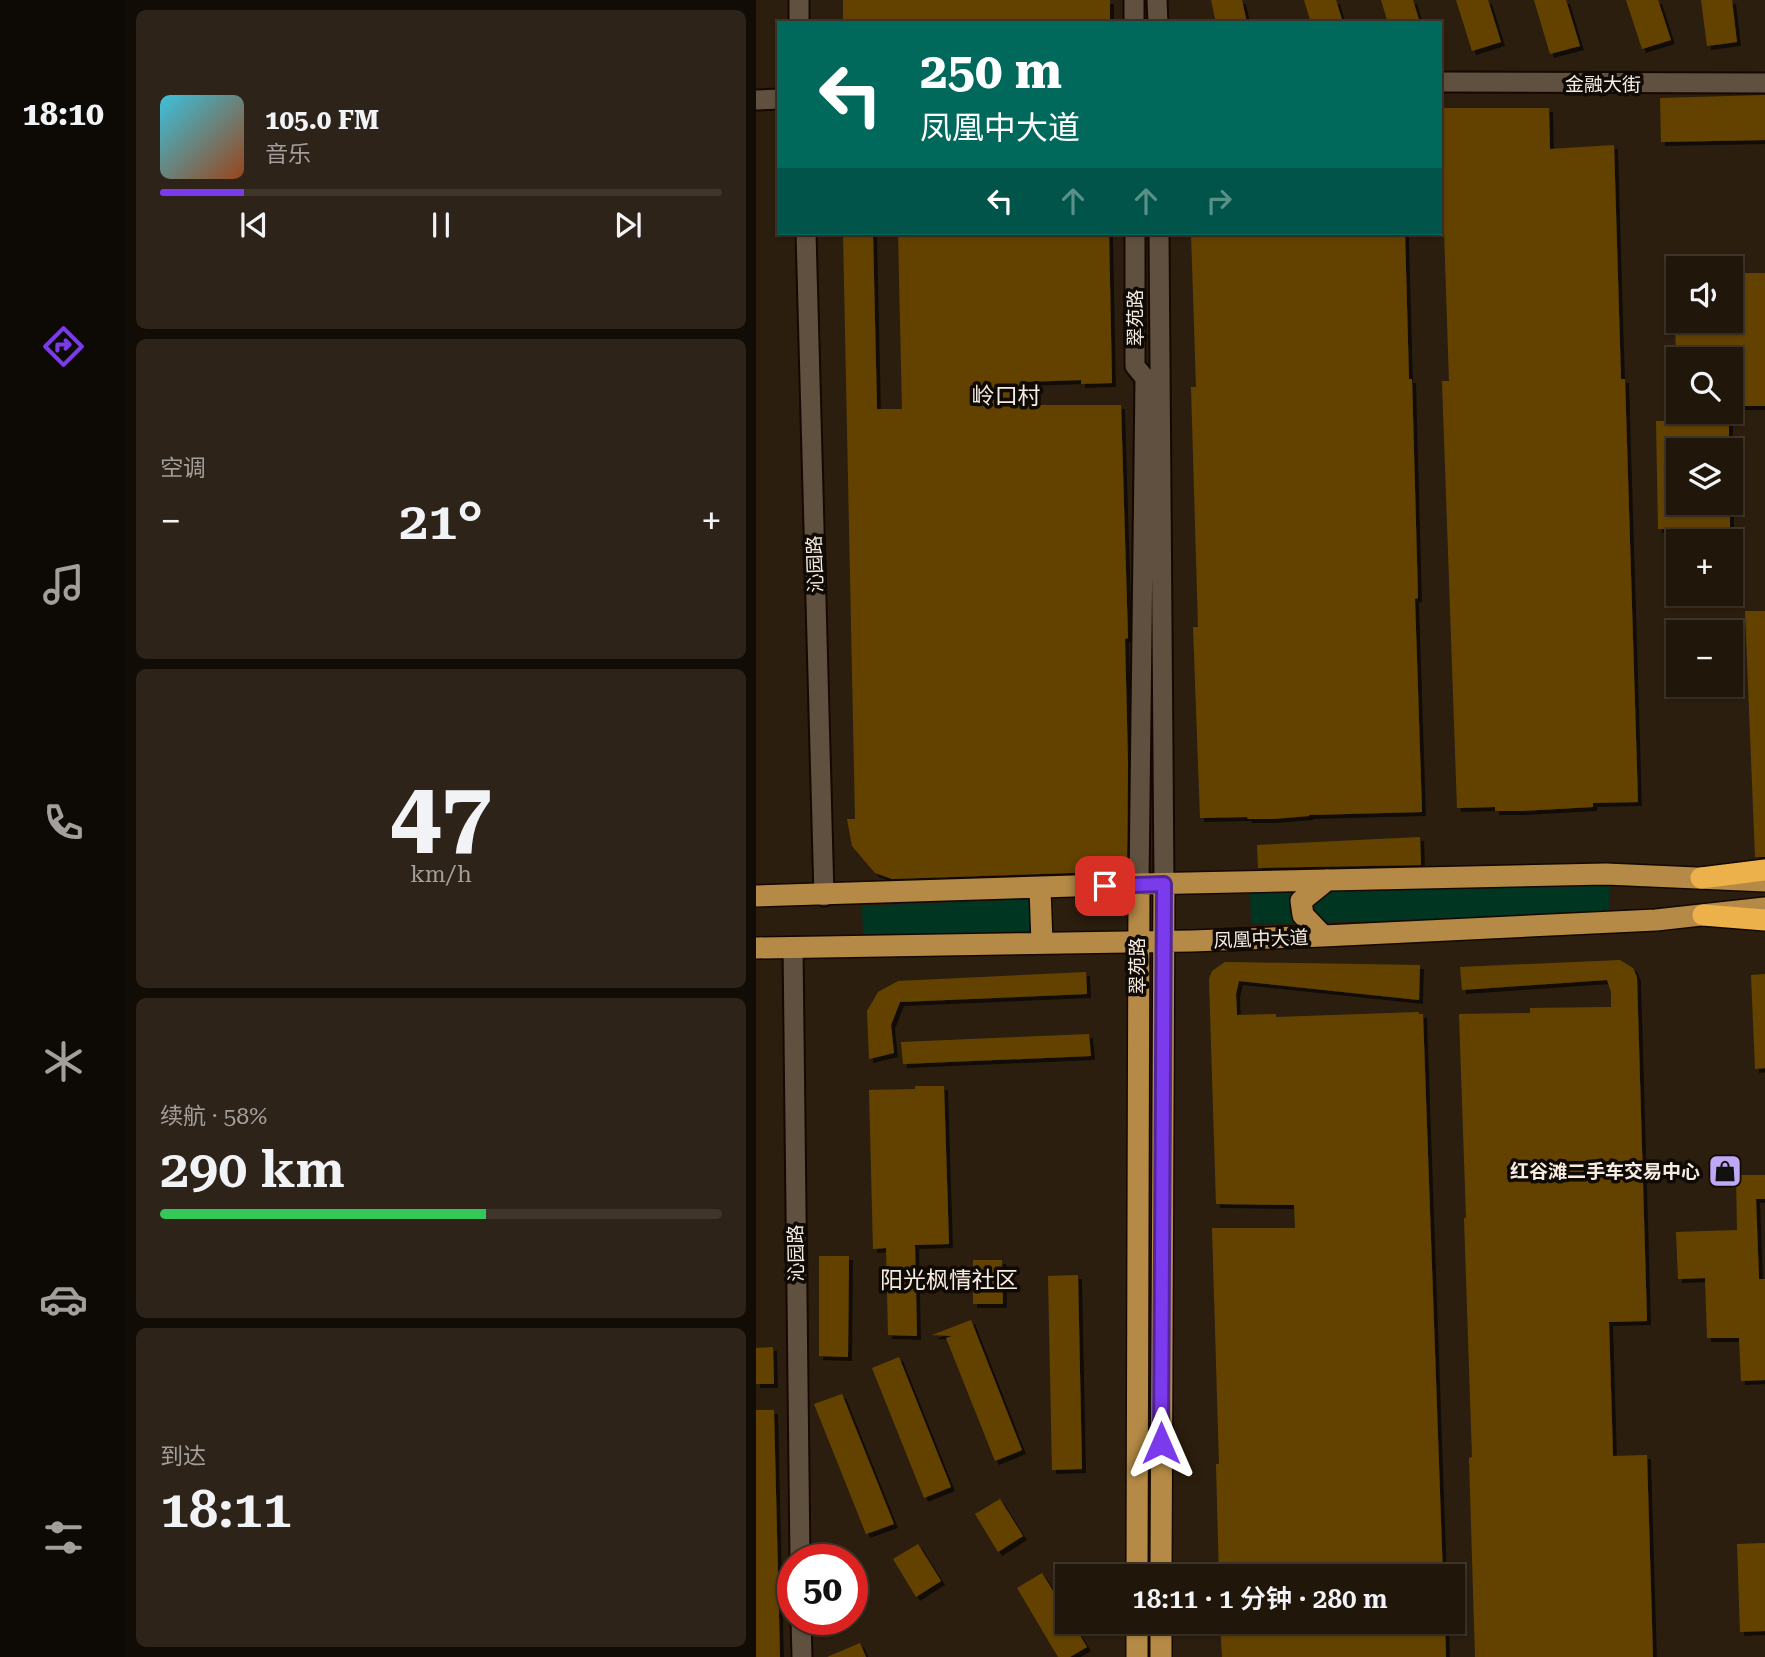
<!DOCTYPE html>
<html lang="zh">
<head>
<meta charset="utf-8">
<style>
	body { margin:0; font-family:"Roboto Serif","Noto Sans SC",serif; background:#2d2318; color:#f1f3f6; height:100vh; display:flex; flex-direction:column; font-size:26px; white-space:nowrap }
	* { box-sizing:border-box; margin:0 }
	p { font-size:23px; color:#a29f9c }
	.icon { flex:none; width:38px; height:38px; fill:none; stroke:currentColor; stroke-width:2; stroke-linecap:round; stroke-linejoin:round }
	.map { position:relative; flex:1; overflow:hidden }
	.side { display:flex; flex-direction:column; gap:10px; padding:10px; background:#120c06; width:630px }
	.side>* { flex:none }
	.guide { position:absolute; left:21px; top:21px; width:665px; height:214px; border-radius:0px; box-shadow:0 2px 5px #0004,0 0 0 2px #3e352b; background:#00695c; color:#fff; overflow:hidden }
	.fabs { position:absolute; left:910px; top:256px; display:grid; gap:14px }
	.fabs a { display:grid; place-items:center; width:77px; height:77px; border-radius:0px; background:#21160a; box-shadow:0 2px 5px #0004,0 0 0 2px #3e352b; font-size:35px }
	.speed { position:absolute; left:21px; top:1544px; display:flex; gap:14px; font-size:35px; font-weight:700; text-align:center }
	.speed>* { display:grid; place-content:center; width:91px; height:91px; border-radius:50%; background:#21160a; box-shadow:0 2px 5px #0004,0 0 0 2px #3e352b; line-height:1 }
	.speed .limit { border:10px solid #d22; background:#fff; color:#111 }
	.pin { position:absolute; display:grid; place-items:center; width:60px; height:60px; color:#fff; margin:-30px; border-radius:14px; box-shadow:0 4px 10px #0006 }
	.me { position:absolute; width:77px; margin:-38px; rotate:0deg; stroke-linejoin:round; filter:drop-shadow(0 0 5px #0008) }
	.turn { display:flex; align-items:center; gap:24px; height:147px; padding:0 28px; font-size:32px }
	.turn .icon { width:91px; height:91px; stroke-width:2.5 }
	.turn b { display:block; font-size:49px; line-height:60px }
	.lanes { display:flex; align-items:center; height:66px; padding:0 28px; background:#0003; justify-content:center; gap:35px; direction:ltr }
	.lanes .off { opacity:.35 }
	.big { font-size:52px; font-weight:600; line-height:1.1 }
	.side .tile { flex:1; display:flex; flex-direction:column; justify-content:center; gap:10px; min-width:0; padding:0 24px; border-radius:10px; background:#2d2318 }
	.side .dial { align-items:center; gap:0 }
	.dial b { font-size:91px; line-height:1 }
	.song { display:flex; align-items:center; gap:21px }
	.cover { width:84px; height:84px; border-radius:10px; background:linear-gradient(135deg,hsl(190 70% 55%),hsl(20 70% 35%)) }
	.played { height:7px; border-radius:4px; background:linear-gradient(90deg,#7c3aed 15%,#3e352b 15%) }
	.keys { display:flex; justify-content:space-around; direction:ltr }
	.heat { display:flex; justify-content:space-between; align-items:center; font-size:38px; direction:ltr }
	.charge { height:10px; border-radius:5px; background:linear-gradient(90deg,#34c759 58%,#3e352b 0) }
	.trip { position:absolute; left:299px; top:1564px; width:410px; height:70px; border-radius:0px; background:#21160a; box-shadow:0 2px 5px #0004,0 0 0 2px #3e352b; font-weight:600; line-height:70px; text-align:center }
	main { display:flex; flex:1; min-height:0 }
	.menu { display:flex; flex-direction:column; width:126px; justify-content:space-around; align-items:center; background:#0d0904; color:#a29f9c }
	.menu .icon { width:49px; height:49px }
	.menu .current { color:#7c3aed }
	.menu b { font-size:32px; color:#f1f3f6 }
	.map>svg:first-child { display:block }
	.green { fill:#003522 }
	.building { fill:#634303; filter:url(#shadow) }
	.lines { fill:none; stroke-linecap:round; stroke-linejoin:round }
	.minor-casing { stroke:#140800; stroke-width:23 }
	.major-casing { stroke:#140800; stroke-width:24 }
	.highway-casing { stroke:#140800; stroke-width:24 }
	.minor { stroke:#60503f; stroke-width:19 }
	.major { stroke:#b58a46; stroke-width:21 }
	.highway { stroke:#edb14b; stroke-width:21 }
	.route-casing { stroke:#51269a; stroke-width:18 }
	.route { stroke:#7c3aed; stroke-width:12 }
	.labels { text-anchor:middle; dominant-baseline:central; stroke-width:7; stroke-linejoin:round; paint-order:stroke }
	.street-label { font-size:19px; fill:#f5ebe1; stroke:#100a04 }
	.poi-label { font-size:19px; font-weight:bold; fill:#f5ebe1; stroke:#100a04; text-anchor:end }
	.quarter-label { font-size:23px; fill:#f5ebe1; stroke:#100a04 }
</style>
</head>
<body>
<main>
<nav class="menu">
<b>18:10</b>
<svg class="icon current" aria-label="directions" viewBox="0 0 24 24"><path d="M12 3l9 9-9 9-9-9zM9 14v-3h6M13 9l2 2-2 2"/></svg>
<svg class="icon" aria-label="music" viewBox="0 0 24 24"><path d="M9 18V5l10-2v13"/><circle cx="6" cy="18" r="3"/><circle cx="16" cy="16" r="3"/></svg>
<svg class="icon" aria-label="phone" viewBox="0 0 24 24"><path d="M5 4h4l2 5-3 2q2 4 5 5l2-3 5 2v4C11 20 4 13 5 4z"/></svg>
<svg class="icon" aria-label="climate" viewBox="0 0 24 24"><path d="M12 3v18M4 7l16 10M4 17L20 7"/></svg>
<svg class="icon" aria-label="car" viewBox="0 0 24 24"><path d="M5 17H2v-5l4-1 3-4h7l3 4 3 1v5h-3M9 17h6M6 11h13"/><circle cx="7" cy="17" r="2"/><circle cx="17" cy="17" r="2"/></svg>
<svg class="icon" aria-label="filters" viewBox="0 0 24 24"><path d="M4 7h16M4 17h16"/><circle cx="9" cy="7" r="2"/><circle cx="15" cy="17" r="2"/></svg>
</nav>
<section class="side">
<div class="tile">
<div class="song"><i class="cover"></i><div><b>105.0 FM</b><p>音乐</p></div></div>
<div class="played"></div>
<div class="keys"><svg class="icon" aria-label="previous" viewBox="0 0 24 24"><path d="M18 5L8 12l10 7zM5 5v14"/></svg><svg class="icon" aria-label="pause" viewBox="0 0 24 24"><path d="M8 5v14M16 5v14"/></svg><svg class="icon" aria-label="next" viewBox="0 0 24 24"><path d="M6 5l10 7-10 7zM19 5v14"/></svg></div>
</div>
<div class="tile"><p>空调</p>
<div class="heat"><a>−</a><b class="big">21°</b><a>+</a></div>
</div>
<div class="tile dial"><b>47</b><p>km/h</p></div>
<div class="tile"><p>续航 · 58%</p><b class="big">290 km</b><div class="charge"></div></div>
<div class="tile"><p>到达</p><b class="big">18:11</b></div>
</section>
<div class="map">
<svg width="1009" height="1657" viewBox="0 0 1009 1657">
	<defs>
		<filter id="shadow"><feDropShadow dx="4" dy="4" stdDeviation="0" flood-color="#0009"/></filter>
	</defs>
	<rect width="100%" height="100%" fill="#2c1e0e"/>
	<!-- green -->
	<path class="green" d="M853,879v37l-358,8 -1,-35z
		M274,899l2,32 -169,6 -1,-31z"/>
	<!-- building -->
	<path class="building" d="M87,0h267v23h-267z
		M455,0h31l5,23h-31z
		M548,0h32l7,23h-32z
		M625,0h32l7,23h-32z
		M700,0h32l13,42 -29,9z
		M778,0h32l14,46 -30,8z
		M870,0h32l13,40 -29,9z
		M945,0h31l5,42 -30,4z
		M1009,95v45l-104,2 -1,-44z
		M684,108h109l1,41 64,-4 7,234h4l13,423 -45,1v4l-72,4h-26v-4l-38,1 -15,-427h7z
		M87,233h30l4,176h25l-4,-176h211l3,150 -31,1v-4l-58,2v23h98l7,233 -3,1 3,125 -1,107 -235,8 -17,-6 -23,-27 -5,-27h8z
		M435,233h214l4,146h3l6,219 -3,1 7,213 -113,3v1l-36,3h-25l-1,-2 -47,1 -7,-191h5l-7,-240h5z
		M975,273h34v133h-34v-47h-55l-1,-39h56z
		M933,411h40v39h-51v52h52v26l-72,1 -2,-108h33z
		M989,611h20v246h-10z
		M664,837l1,28 -163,3 -1,-23z
		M864,960l13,8 4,9 10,344 -38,1 4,134 34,-1 6,202h-178l-6,-199 3,-1 -8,-239h2l-7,-204 71,-1v-5l81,-1v-15l-4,-12 -145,10 -2,-23z
		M469,962l195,3 -1,35 -180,-19 -3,13 1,21 39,-1v3l143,-5v2h4l20,563h-224l-3,-113h3l-7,-236h83l-1,-23 -78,-1 -7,-225 3,-8z
		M330,972l1,22 -187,8 -9,23 3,28 -25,6 -2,-48 11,-19 20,-11z
		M1009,974v94l-10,1 -4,-94z
		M333,1034l2,22 -188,8 -2,-22z
		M159,1086h29l5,158 -34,1 2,91 -29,-1 -2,-87 -13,1 -4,-159 46,-1z
		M980,1175h29v24h-9l3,80h6v101l-24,1 -2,-43h-32l-2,-60 -27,1 -2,-47 61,-2z
		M63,1256h30l-1,101 -29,-1z
		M217,1260h29l1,44h-30z
		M322,1275l4,194 -30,1 -4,-194z
		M215,1320l51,130 -27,11 -49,-123 6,-2 -20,-1z
		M17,1347l1,37h-18v-36z
		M143,1357l52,130 -27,11 -52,-130z
		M86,1394l52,130 -28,10 -52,-130z
		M0,1410h18l6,247h-24z
		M244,1499l23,37 -25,16 -23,-38z
		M1009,1543v88l-25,1 -3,-88z
		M162,1544l23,37 -25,16 -23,-38z
		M286,1573l26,42v7h4l15,25 -17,10h-12l-41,-69z
		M464,1622h225l1,35h-224z
		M104,1643l6,14h-39z"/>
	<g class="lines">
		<defs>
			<path id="minor" d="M43,0v23
				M378,0v23
				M401,0l1,23
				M684,82l325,1
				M0,100l23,-1
				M50,233l18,663
				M379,233v133l10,12 -6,506
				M403,233l5,651
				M37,947l7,612
				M45,1619l1,38"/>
			<path id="major" d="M284,888l2,55
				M0,896l383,-12 467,-10 159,7
				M567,936l-20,-21 -2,-14 26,-21
				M0,948l436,-7 131,-5 333,-16 109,-12
				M381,1577l2,-693
				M405,1577l3,-693
				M405,1622v35
				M381,1657v-35"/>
			<path id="highway" d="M945,878l64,-8
				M947,915l62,5"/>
		</defs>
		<!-- minor casing -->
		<use href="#minor" class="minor-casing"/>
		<!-- major casing -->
		<use href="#major" class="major-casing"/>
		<!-- highway casing -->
		<use href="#highway" class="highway-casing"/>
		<!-- minor -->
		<use href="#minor" class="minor"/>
		<!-- major -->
		<use href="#major" class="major"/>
		<!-- highway -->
		<use href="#highway" class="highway"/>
	</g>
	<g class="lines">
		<defs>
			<path id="route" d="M349,886l59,-2 -3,559"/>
		</defs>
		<!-- route casing -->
		<use href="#route" class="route-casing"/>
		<!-- route -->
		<use href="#route" class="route"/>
	</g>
	<!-- icons -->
	<defs>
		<symbol id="shop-square" viewBox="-11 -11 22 22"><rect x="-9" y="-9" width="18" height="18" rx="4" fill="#bfa8f4" stroke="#100a04"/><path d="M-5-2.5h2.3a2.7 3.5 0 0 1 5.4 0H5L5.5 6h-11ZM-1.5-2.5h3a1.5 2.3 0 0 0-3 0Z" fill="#111"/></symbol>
	</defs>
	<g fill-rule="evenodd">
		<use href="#shop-square" x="950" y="1152" width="38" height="38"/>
	</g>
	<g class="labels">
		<!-- street labels -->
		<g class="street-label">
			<text x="847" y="84">金融大街</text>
			<text transform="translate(379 318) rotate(-90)">翠苑路</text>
			<text transform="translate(59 564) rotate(-92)">沁园路</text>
			<text transform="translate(505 939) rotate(-2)">凤凰中大道</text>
			<text transform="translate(381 966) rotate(-90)">翠苑路</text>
			<text transform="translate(40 1253) rotate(-91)">沁园路</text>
		</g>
		<!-- poi labels -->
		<g class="poi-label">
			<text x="944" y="1171">红谷滩二手车交易中心</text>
		</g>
		<!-- quarter labels -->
		<g class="quarter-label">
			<text x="250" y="396">岭口村</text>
			<text x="193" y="1280">阳光枫情社区</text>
		</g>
	</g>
</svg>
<div class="fabs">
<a><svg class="icon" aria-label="sound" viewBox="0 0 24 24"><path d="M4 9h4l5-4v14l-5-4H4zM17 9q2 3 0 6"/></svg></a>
<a><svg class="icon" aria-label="search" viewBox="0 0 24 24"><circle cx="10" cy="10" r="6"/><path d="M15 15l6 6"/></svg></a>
<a><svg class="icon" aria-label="layers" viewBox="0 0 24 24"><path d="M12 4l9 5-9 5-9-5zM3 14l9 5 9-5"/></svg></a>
<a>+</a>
<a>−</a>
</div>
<div class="speed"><div class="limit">50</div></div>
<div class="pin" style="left:349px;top:886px;background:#d93025"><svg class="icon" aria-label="arrive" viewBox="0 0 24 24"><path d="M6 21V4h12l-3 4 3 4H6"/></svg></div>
<svg class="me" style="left:405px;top:1443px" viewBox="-20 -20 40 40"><path d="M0-17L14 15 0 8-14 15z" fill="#7c3aed" stroke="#fff" stroke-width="4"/></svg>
<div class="trip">18:11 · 1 分钟 · 280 m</div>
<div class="guide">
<div class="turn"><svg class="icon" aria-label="left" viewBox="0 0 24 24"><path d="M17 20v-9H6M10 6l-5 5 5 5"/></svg><div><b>250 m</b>凤凰中大道</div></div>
<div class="lanes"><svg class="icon" aria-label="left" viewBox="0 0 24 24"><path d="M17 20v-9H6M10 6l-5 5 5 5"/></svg><svg class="icon off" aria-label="ahead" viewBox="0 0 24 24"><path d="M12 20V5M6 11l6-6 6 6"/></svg><svg class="icon off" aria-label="ahead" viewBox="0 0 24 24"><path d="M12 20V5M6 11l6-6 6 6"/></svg><svg class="icon off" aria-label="right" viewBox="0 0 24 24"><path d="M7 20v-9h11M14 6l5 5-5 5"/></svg></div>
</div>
</div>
</main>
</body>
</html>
